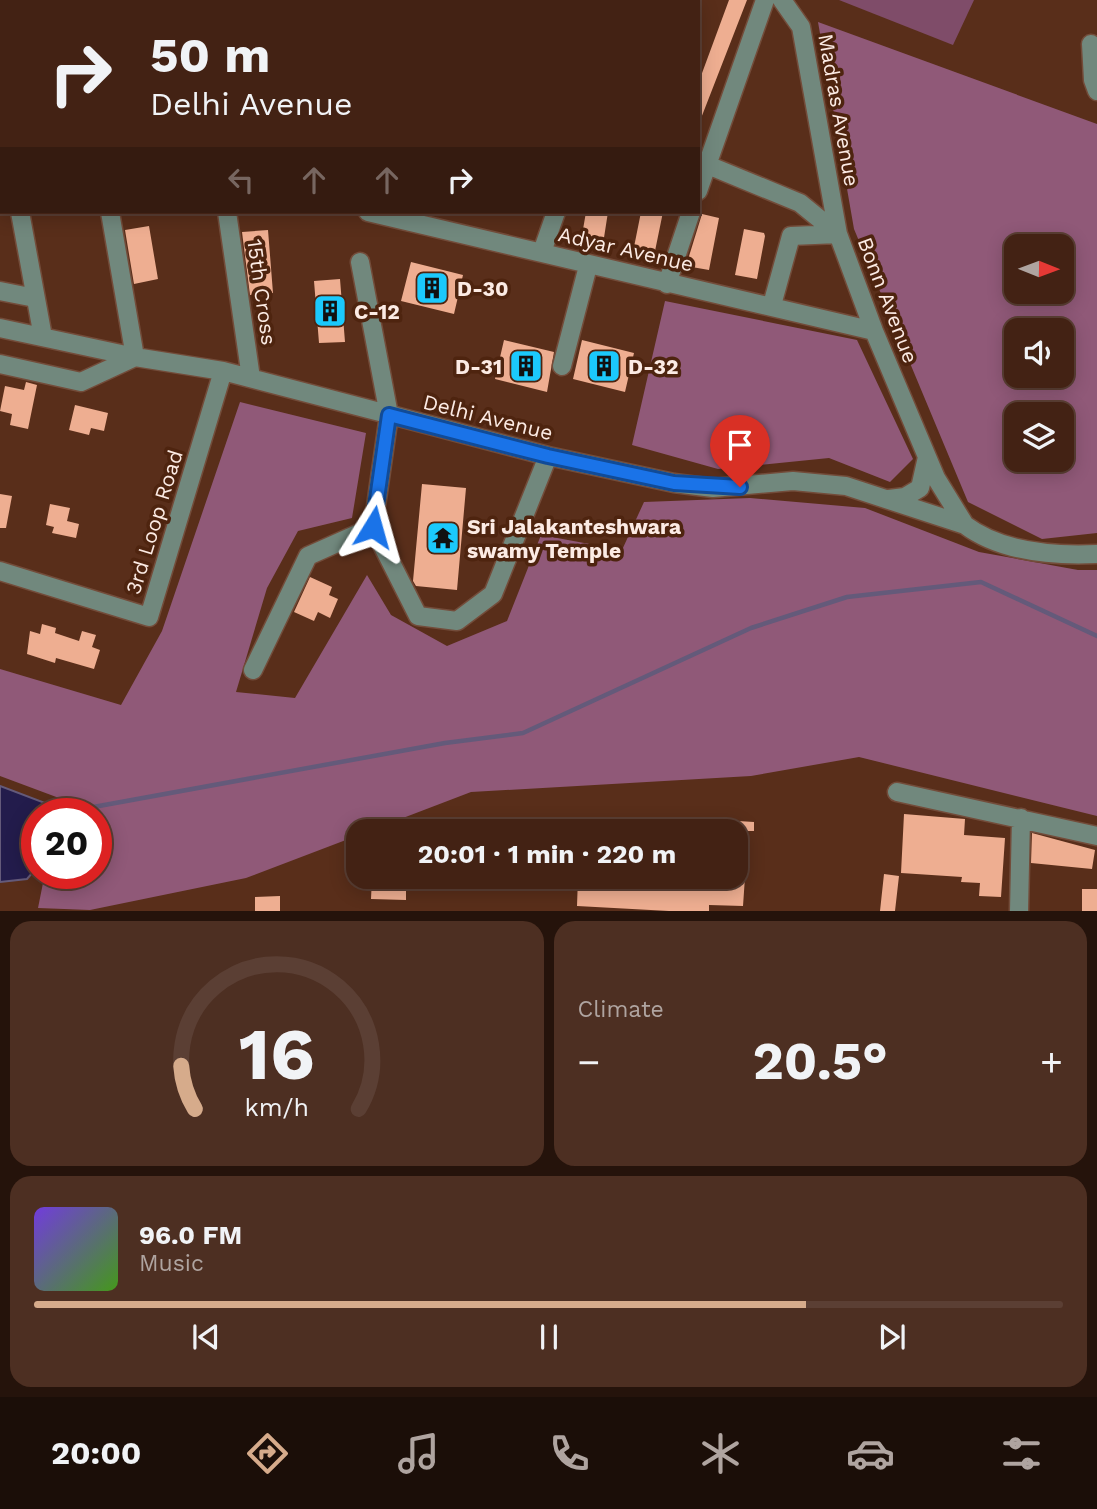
<!DOCTYPE html>
<html lang="en">
<head>
<meta charset="utf-8">
<style>
	body { margin:0; font-family:"Work Sans",sans-serif; background:#4d2f22; color:#f1f3f6; height:100vh; display:flex; flex-direction:column; font-size:26px; white-space:nowrap }
	* { box-sizing:border-box; margin:0 }
	p { font-size:23px; color:#afa4a0 }
	.icon { flex:none; width:38px; height:38px; fill:none; stroke:currentColor; stroke-width:2; stroke-linecap:round; stroke-linejoin:round }
	.map { position:relative; height:911px; overflow:hidden }
	.panel { display:flex; flex-direction:column; gap:10px; padding:10px; background:#25130b; flex:1 }
	.panel>* { flex:none }
	.hud { position:absolute; left:0px; top:0px; width:700px; height:214px; box-shadow:0 4px 18px #0003,0 0 0 2px #5b3f34; background:#432214; color:#f1f3f6; overflow:hidden }
	.needle { width:46px; rotate:91deg }
	.fabs { position:absolute; left:1004px; top:234px; display:grid; gap:14px }
	.fabs a { display:grid; place-items:center; width:70px; height:70px; border-radius:14px; background:#432214; box-shadow:0 4px 18px #0003,0 0 0 2px #5b3f34; font-size:35px }
	.speed { position:absolute; left:21px; top:798px; display:flex; gap:14px; font-size:35px; font-weight:700; text-align:center }
	.speed>* { display:grid; place-content:center; width:91px; height:91px; border-radius:50%; background:#432214; box-shadow:0 4px 18px #0003,0 0 0 2px #5b3f34; line-height:1 }
	.speed .limit { border:10px solid #d22; background:#fff; color:#111 }
	.pin { position:absolute; display:grid; place-items:center; width:60px; height:60px; color:#fff; margin:-72px -30px; border-radius:50% 50% 50% 0; rotate:-45deg; box-shadow:0 0 7px #0007 }
	.pin .icon { rotate:45deg }
	.me { position:absolute; width:77px; margin:-38px; rotate:8deg; stroke-linejoin:round; filter:drop-shadow(0 0 5px #0008) }
	.turn { display:flex; align-items:center; gap:24px; height:147px; padding:0 35px; font-size:32px }
	.turn .icon { width:91px; height:91px; stroke-width:2.5 }
	.turn b { display:block; font-size:49px; line-height:60px }
	.lanes { display:flex; align-items:center; height:66px; padding:0 35px; background:#0003; justify-content:center; gap:35px; direction:ltr }
	.lanes .off { opacity:.35 }
	.big { font-size:52px; font-weight:700; line-height:1.1 }
	.panel .widget { flex:1; display:flex; flex-direction:column; justify-content:center; gap:10px; min-width:0; padding:0 24px; border-radius:21px; background:#4d2f22 }
	.panel .dial { align-items:center; gap:0 }
	.dial svg { height:182px; overflow:visible; fill:none; stroke:#5b3f34; stroke-width:7; stroke-linecap:round; text-anchor:middle }
	.dial text { fill:#f1f3f6; stroke:none }
	.song { display:flex; align-items:center; gap:21px }
	.cover { width:84px; height:84px; border-radius:10px; background:linear-gradient(135deg,hsl(260 70% 55%),hsl(100 70% 35%)) }
	.played { height:7px; border-radius:4px; background:linear-gradient(90deg,#d6ab8b 75%,#5b3f34 75%) }
	.keys { display:flex; justify-content:space-around; direction:ltr }
	.heat { display:flex; justify-content:space-between; align-items:center; font-size:38px; direction:ltr }
	.panel .tiles { flex:1; display:grid; gap:10px; grid-template-columns:1fr 1fr }
	.widget:last-child { grid-column:span 2 }
	.trip { position:absolute; left:346px; top:819px; width:402px; height:70px; border-radius:21px; background:#432214; box-shadow:0 4px 18px #0003,0 0 0 2px #5b3f34; font-weight:700; line-height:70px; text-align:center }
	.dock { display:flex; height:112px; justify-content:space-around; align-items:center; background:#1b0e08; color:#afa4a0 }
	.dock .icon { width:49px; height:49px }
	.dock .active { color:#d6ab8b }
	.dock b { font-size:32px; color:#f1f3f6 }
	.map>svg:first-child { display:block }
	.green { fill:#7f4c69 }
	.forest { fill:#905978; fill-rule:evenodd }
	.water { fill:#231c4c; stroke:#645a7a; stroke-width:2 }
	.lines { fill:none; stroke-linecap:round; stroke-linejoin:round }
	.stream { stroke:#645a7a; stroke-width:4.5 }
	.building { fill:#eeae91 }
	.minor-casing { stroke:#734c3a; stroke-width:21 }
	.minor { stroke:#71887d; stroke-width:18 }
	.route-casing { stroke:#114b97; stroke-width:18 }
	.route { stroke:#1a73e8; stroke-width:12 }
	.labels { text-anchor:middle; dominant-baseline:central; stroke-width:7; stroke-linejoin:round; paint-order:stroke }
	.street-label { font-size:21px; fill:#fcebe4; stroke:#4e240f }
	.poi-label { font-size:21px; font-weight:bold; fill:#fcebe4; stroke:#4e240f; text-anchor:start }
</style>
</head>
<body>
<div class="map">
<svg width="1097" height="911" viewBox="0 0 1097 911">
	<rect width="100%" height="100%" fill="#592e1a"/>
	<!-- green -->
	<path class="green" d="M839,0h135l-21,45z"/>
	<!-- forest -->
	<path class="forest" d="M818,22l279,102v409l-55,6 -74,-37 -114,-273zM1017,247h45v45h-45zM1017,331h45v45h-45zM1017,415h45v45h-45z
		M665,301l192,39 56,119 -23,23 -61,-24 -111,11 -86,-24z
		M240,402l126,31 -14,85 -54,13 -31,57 -31,104 59,6 72,-123 24,40 56,31 60,-25 34,-86 81,15 22,-48 106,-4 115,10 114,44 99,18h19v246l-238,-59 -108,19 -280,16 -102,39h-10v4l-113,43 -156,32 -52,-2 7,-35h51v-59h-39l2,-16 -59,-22v-107l121,36 41,-74z"/>
	<!-- water -->
	<path class="water" d="M0,786l45,17 5,11h-13v11l-5,1 -10,15 11,31 -6,7 -27,3z"/>
	<g class="lines">
		<!-- stream -->
		<path class="stream" d="M55,814l390,-71 78,-10 228,-105 96,-31 134,-15 116,54"/>
	</g>
	<!-- building -->
	<path class="building" d="M729,0h18l-49,126v-42z
		M586,212h22l-5,32 -22,-3z
		M641,212h22l-8,39 -21,-4z
		M702,214l17,4 -10,52 -23,-4z
		M149,226l9,53 -24,5 -9,-54z
		M744,229l20,4 1,3 -8,43 -22,-4z
		M268,230l5,63 -23,2 -8,-63z
		M411,262l52,13 -9,39 -53,-13z
		M340,279l5,63 -26,1 -5,-62z
		M504,340l50,12 -7,40 -52,-13z
		M582,340l52,13 -9,39 -52,-13z
		M26,382l11,3 -9,44 -18,-4 2,-11 -12,-3 5,-25 19,4z
		M75,405l33,8 -4,18 -13,-3 -2,7 -20,-5z
		M422,484l44,4 -9,102 -41,-4 -3,-5z
		M0,494l12,2 -6,32h-6z
		M50,504l20,4 -3,13 12,3 -3,14 -24,-5 2,-6 -8,-2z
		M310,577l22,10 -3,8 9,4 -8,19 -12,-6 -4,9 -20,-9z
		M42,624l14,4 -1,5 24,8 3,-10 14,4 -4,12 8,3 -6,19 -38,-11 -1,5 -28,-9 3,-23 10,3z
		M904,814l61,5 -1,16 41,3 -4,59 -22,-1 1,-13 -19,-1 1,-5 -61,-4z
		M722,820l32,2v9h-7l-1,25 -9,-1v-24h-16z
		M1032,833l63,17 -3,19 -61,-6z
		M884,874l15,2 -4,35h-15z
		M372,877h34v23l-35,-1z
		M578,877h167l-2,29 -34,-1v6h-40l-92,-5z
		M1082,889h15v22h-15z
		M280,896v15h-25v-14z"/>
	<g class="lines">
		<defs>
			<path id="minor" d="M111,0l12,2
				M69,2l2,-2
				M542,2l1,-2
				M665,2l1,-2
				M1091,44l2,36 4,11
				M0,133l2,1
				M698,161l102,42 38,31 36,97 62,147 29,47
				M698,191l67,-191
				M20,212l23,125
				M227,212l24,166
				M368,212l506,119
				M542,252l14,-40
				M360,262l29,153 -16,112 45,89 39,5 36,-27 55,-138
				M667,284l24,-72
				M0,291l35,7
				M772,305l19,-69 47,-2 -37,-207 -19,-27
				M0,328l135,29 88,14 325,85 126,27 39,5 80,-7 53,5 119,39c36,27 89,31 132,29
				M0,364l81,18 54,-25 -25,-145
				M562,366l26,-100
				M889,499l16,-2 15,-9 7,-31
				M0,571l149,46 74,-246
				M253,670l55,-114 65,-29
				M897,792l200,44
				M1019,911l2,-93"/>
		</defs>
		<!-- minor casing -->
		<use href="#minor" class="minor-casing"/>
		<!-- minor -->
		<use href="#minor" class="minor"/>
	</g>
	<g class="lines">
		<defs>
			<path id="route" d="M373,527l16,-112 159,41 126,27 66,4"/>
		</defs>
		<!-- route casing -->
		<use href="#route" class="route-casing"/>
		<!-- route -->
		<use href="#route" class="route"/>
	</g>
	<!-- icons -->
	<defs>
		<symbol id="building-square" viewBox="-11 -11 22 22"><rect x="-9" y="-9" width="18" height="18" rx="4" fill="#1bc9fc" stroke="#4e240f"/><path d="M-4-6H4V6H1V3H-1V6H-4ZM-2.5-4.3h1.7v1.8h-1.7ZM.8-4.3h1.7v1.8H.8ZM-2.5-1h1.7V.8h-1.7ZM.8-1h1.7V.8H.8Z" fill="#111"/></symbol>
		<symbol id="temple-square" viewBox="-11 -11 22 22"><rect x="-9" y="-9" width="18" height="18" rx="4" fill="#1bc9fc" stroke="#4e240f"/><path d="M0-6L5-2H3V0L6.5 2.5H4V6H1.5V3h-3V6H-4V2.5H-6.5L-3 0V-2H-5Z" fill="#111"/></symbol>
	</defs>
	<g fill-rule="evenodd">
		<use href="#building-square" x="413" y="269" width="38" height="38"/>
		<use href="#building-square" x="311" y="292" width="38" height="38"/>
		<use href="#building-square" x="507" y="347" width="38" height="38"/>
		<use href="#building-square" x="585" y="347" width="38" height="38"/>
		<use href="#temple-square" x="424" y="519" width="38" height="38"/>
	</g>
	<g class="labels">
		<!-- street labels -->
		<g class="street-label">
			<text transform="translate(839 110) rotate(80)">Madras Avenue</text>
			<text transform="translate(626 249) rotate(13)">Adyar Avenue</text>
			<text transform="translate(262 292) rotate(82)">15th Cross</text>
			<text transform="translate(888 300) rotate(69)">Bonn Avenue</text>
			<text transform="translate(488 417) rotate(14)">Delhi Avenue</text>
			<text transform="translate(154 522) rotate(-73)">3rd Loop Road</text>
		</g>
		<!-- poi labels -->
		<g class="poi-label">
			<text x="457" y="288">D-30</text>
			<text x="354" y="311">C-12</text>
			<text x="502" y="366" text-anchor="end">D-31</text>
			<text x="628" y="366">D-32</text>
			<text x="467" y="526">Sri Jalakanteshwara<tspan x="467" dy="24">swamy Temple</tspan></text>
		</g>
	</g>
</svg>
<div class="fabs">
<a><svg class="needle" viewBox="-14 -14 28 28"><path d="M0-13l5 13h-10z" fill="#e53935"/><path d="M0 13l5-13h-10z" fill="#afa4a0"/></svg></a>
<a><svg class="icon" aria-label="sound" viewBox="0 0 24 24"><path d="M4 9h4l5-4v14l-5-4H4zM17 9q2 3 0 6"/></svg></a>
<a><svg class="icon" aria-label="layers" viewBox="0 0 24 24"><path d="M12 4l9 5-9 5-9-5zM3 14l9 5 9-5"/></svg></a>
</div>
<div class="speed"><div class="limit">20</div></div>
<div class="pin" style="left:740px;top:487px;background:#d93025"><svg class="icon" aria-label="arrive" viewBox="0 0 24 24"><path d="M6 21V4h12l-3 4 3 4H6"/></svg></div>
<svg class="me" style="left:373px;top:527px" viewBox="-20 -20 40 40"><path d="M0-17L14 15 0 8-14 15z" fill="#1a73e8" stroke="#fff" stroke-width="4"/></svg>
<div class="trip">20:01 · 1 min · 220 m</div>
<div class="hud">
<div class="turn"><svg class="icon" aria-label="right" viewBox="0 0 24 24"><path d="M7 20v-9h11M14 6l5 5-5 5"/></svg><div><b>50 m</b>Delhi Avenue</div></div>
<div class="lanes"><svg class="icon off" aria-label="left" viewBox="0 0 24 24"><path d="M17 20v-9H6M10 6l-5 5 5 5"/></svg><svg class="icon off" aria-label="ahead" viewBox="0 0 24 24"><path d="M12 20V5M6 11l6-6 6 6"/></svg><svg class="icon off" aria-label="ahead" viewBox="0 0 24 24"><path d="M12 20V5M6 11l6-6 6 6"/></svg><svg class="icon" aria-label="right" viewBox="0 0 24 24"><path d="M7 20v-9h11M14 6l5 5-5 5"/></svg></div>
</div>
</div>
<section class="panel">
<div class="tiles">
<div class="widget dial"><svg viewBox="0 0 100 80">
<path d="M14 69A42 42 0 1 1 86 69"/>
<path d="M14 69A42 42 0 0 1 8 50" stroke="#d6ab8b"/>
<text x="50" y="56" font-size="32" font-weight="700">16</text>
<text x="50" y="72" font-size="11">km/h</text>
</svg></div>
<div class="widget"><p>Climate</p>
<div class="heat"><a>−</a><b class="big">20.5°</b><a>+</a></div>
</div>
<div class="widget">
<div class="song"><i class="cover"></i><div><b>96.0 FM</b><p>Music</p></div></div>
<div class="played"></div>
<div class="keys"><svg class="icon" aria-label="previous" viewBox="0 0 24 24"><path d="M18 5L8 12l10 7zM5 5v14"/></svg><svg class="icon" aria-label="pause" viewBox="0 0 24 24"><path d="M8 5v14M16 5v14"/></svg><svg class="icon" aria-label="next" viewBox="0 0 24 24"><path d="M6 5l10 7-10 7zM19 5v14"/></svg></div>
</div>
</div>
</section>
<nav class="dock">
<b>20:00</b>
<svg class="icon active" aria-label="directions" viewBox="0 0 24 24"><path d="M12 3l9 9-9 9-9-9zM9 14v-3h6M13 9l2 2-2 2"/></svg>
<svg class="icon" aria-label="music" viewBox="0 0 24 24"><path d="M9 18V5l10-2v13"/><circle cx="6" cy="18" r="3"/><circle cx="16" cy="16" r="3"/></svg>
<svg class="icon" aria-label="phone" viewBox="0 0 24 24"><path d="M5 4h4l2 5-3 2q2 4 5 5l2-3 5 2v4C11 20 4 13 5 4z"/></svg>
<svg class="icon" aria-label="climate" viewBox="0 0 24 24"><path d="M12 3v18M4 7l16 10M4 17L20 7"/></svg>
<svg class="icon" aria-label="car" viewBox="0 0 24 24"><path d="M5 17H2v-5l4-1 3-4h7l3 4 3 1v5h-3M9 17h6M6 11h13"/><circle cx="7" cy="17" r="2"/><circle cx="17" cy="17" r="2"/></svg>
<svg class="icon" aria-label="filters" viewBox="0 0 24 24"><path d="M4 7h16M4 17h16"/><circle cx="9" cy="7" r="2"/><circle cx="15" cy="17" r="2"/></svg>
</nav>
</body>
</html>
